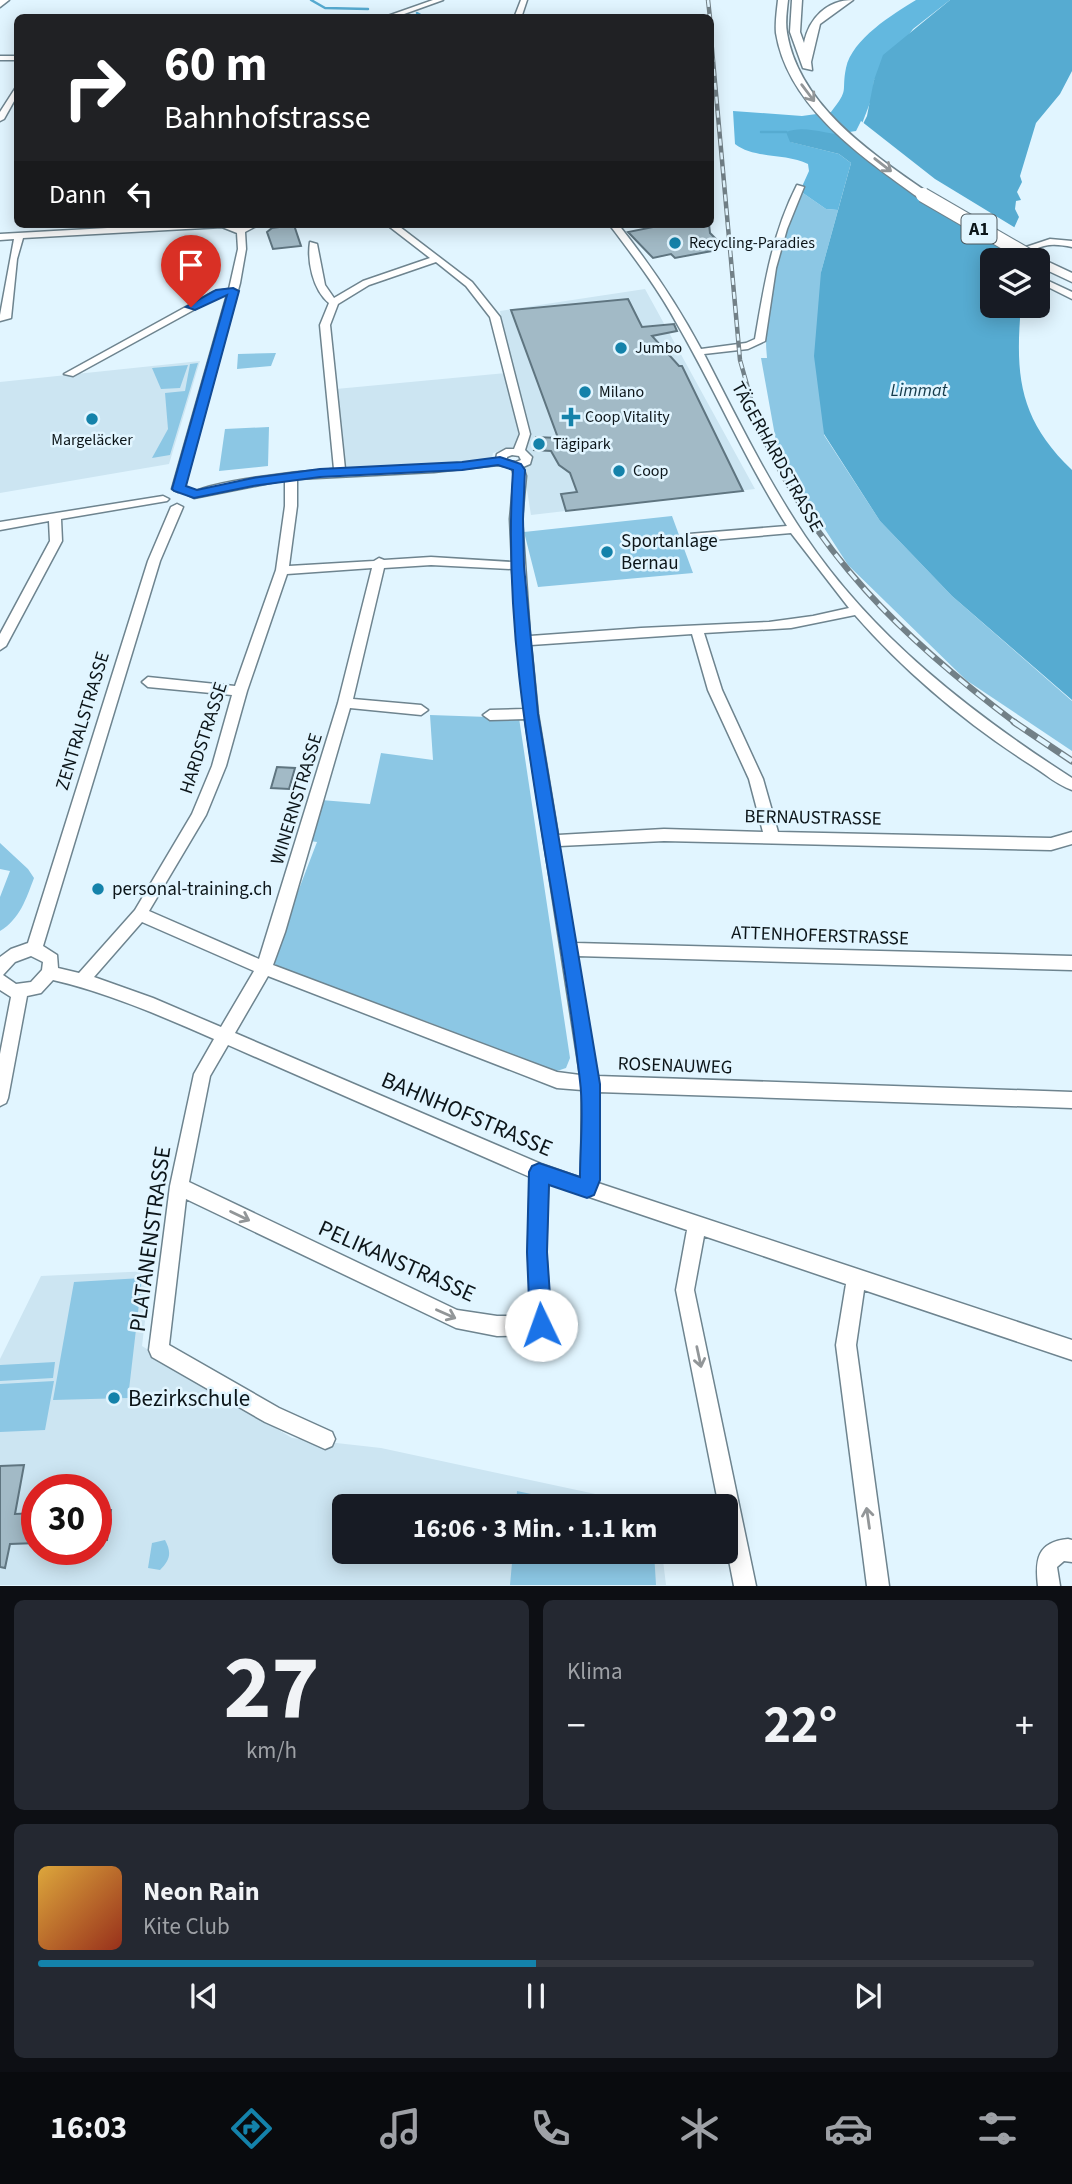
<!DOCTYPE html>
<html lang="de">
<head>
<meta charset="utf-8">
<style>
	body { margin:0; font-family:"Source Sans 3",sans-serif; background:#242831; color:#f1f3f6; height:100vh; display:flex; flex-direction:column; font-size:26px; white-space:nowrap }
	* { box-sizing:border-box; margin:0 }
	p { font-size:23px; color:#9ea1a6 }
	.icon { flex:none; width:38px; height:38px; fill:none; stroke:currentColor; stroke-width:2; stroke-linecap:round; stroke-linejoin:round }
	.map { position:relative; height:1586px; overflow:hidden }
	.drawer { display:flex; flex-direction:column; gap:14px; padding:14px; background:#0d0f14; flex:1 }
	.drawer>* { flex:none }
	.top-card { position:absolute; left:14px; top:14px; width:700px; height:214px; border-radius:10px; box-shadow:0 4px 18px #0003; background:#202124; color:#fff; overflow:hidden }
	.fabs { position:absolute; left:980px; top:248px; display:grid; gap:14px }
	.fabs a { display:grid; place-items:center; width:70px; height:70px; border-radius:10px; background:#171b24; box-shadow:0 4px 18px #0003; font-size:35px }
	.speed { position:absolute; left:21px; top:1474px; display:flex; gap:14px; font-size:35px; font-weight:700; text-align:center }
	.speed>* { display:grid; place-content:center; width:91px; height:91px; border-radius:50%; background:#171b24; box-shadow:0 4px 18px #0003; line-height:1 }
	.speed .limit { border:10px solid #d22; background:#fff; color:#111 }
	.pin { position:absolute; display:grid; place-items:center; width:60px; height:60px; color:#fff; margin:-72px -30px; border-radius:50% 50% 50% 0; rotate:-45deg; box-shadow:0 0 7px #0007 }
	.pin .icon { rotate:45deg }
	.me { position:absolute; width:77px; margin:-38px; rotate:357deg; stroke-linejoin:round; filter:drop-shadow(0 0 5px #0008) }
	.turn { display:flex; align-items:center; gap:24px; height:147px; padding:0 35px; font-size:32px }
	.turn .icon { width:91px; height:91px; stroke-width:2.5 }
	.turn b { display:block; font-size:49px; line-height:60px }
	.then { display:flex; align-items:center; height:66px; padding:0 35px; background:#0003; gap:14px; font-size:26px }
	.big { font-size:52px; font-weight:700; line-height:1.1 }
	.drawer .card { flex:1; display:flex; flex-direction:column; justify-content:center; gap:10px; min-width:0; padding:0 24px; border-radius:10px; background:#242831 }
	.drawer .dial { align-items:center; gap:0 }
	.dial b { font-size:91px; line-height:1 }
	.song { display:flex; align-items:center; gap:21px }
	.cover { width:84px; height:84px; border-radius:10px; background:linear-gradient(135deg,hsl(40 70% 55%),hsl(10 70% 35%)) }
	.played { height:7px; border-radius:4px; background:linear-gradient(90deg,#1482aa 50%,#363941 50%) }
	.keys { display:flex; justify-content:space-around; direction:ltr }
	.heat { display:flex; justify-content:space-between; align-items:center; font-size:38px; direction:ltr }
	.drawer .tiles { flex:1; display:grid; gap:14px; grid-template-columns:1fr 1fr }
	.card:last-child { grid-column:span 2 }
	.trip { position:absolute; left:332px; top:1494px; width:406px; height:70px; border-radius:10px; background:#171b24; box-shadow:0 4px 18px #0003; font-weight:700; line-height:70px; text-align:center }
	.tabs { display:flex; height:112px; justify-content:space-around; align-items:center; background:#090b0e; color:#9ea1a6 }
	.tabs .icon { width:49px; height:49px }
	.tabs .current { color:#1482aa }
	.tabs b { font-size:32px; color:#f1f3f6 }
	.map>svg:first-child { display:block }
	.built { fill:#cce5f2; fill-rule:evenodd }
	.green { fill:#8cc7e4 }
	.forest { fill:#63b8df }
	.water { fill:#56abd1 }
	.pier { fill:#e1f5ff }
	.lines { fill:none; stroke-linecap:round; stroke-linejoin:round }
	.stream { stroke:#56abd1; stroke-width:2.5 }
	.building { fill:#a2bac6; stroke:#5f7580; stroke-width:2 }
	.minor-casing { stroke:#6e848f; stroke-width:3 }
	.major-casing { stroke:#6e848f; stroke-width:3 }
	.highway-casing { stroke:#6e848f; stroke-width:3 }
	.minor { fill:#fff; fill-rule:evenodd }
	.major { fill:#fff; fill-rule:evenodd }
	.highway { fill:#fff; fill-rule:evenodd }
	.rail-far2-casing { stroke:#728087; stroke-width:4.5 }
	.rail-far1-casing { stroke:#728087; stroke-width:6 }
	.rail-casing { stroke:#728087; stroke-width:7 }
	.rail-far2 { stroke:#e1f5ff; stroke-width:2.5; stroke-dasharray:7; stroke-linecap:butt }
	.rail-far1 { stroke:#e1f5ff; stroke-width:3.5; stroke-dasharray:11; stroke-linecap:butt }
	.rail { stroke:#e1f5ff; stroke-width:4.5; stroke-dasharray:14; stroke-linecap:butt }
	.highway-bridge-casing { stroke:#6e848f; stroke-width:16; stroke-linecap:butt }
	.highway-bridge { stroke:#fff; stroke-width:14 }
	.oneway { stroke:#929698 }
	.route { fill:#1a73e8; stroke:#114b97; stroke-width:2 }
	.poi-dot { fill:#1482aa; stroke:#e1f5ff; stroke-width:2.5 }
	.labels { text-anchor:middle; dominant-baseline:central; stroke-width:5; stroke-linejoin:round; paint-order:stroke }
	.far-poi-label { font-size:16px; fill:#0c1519; stroke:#e1f5ff; text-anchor:start }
	.shield { fill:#e1f5ff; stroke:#4c585e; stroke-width:2 }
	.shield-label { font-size:18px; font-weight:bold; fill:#0c1519 }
	.far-water-label { font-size:18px; font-style:italic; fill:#143b4b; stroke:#e1f5ff }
	.street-label { font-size:19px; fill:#0c1519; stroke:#e1f5ff }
	.poi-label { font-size:19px; fill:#0c1519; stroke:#e1f5ff; text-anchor:start }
	.near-street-label { font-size:23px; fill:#0c1519; stroke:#e1f5ff }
	.near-poi-label { font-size:23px; fill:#0c1519; stroke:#e1f5ff; text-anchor:start }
</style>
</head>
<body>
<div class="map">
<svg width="1072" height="1586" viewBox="0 0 1072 1586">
	<rect width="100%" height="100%" fill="#e1f5ff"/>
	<!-- built -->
	<path class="built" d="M645,289l110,200 -224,26 -12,-75 -3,6 -23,7 -1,6 -147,11 -9,-81 170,-16 6,18 -12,-80z
		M200,361l-31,103 -169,29v-111z
		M151,1271l-9,75 150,92 89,10 275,59h-311v45h317l4,33h-666v-226l41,-83zM37,1489h59v60h-59z"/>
	<!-- green -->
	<path class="green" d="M800,191l26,18 12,1 -17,62 3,163 56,86 72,75 120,105v50l-106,-71 -118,-115 -69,-107 -18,-100h6c-6,-58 14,-113 33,-167z
		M276,353l-5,13 -34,3 1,-15z
		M198,363l-28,92 -18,3 16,-29 -3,-36 20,-2 5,-27z
		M188,365l-8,23 -19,1 -9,-21z
		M269,427l-1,39 -49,5 6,-42z
		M672,516l21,57 -155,14 -14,-55z
		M430,715l89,3 51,340 -4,10 -12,4 -126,-50 -159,-55 48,-125 -7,-1 11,-41 49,4 11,-51 52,7z
		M0,843l28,26 6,9c-8,21 -14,41 -34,53v-34l10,-26 -10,-2z
		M142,1278l-14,120 -75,2 21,-118z
		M55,1362l-2,16 -53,3v-16z
		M54,1381l-9,49 -45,2v-48z
		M517,1491l75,16h-76z
		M165,1540c7,13 5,20 -5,30l-12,-2 4,-25z
		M513,1552h141l2,33h-146z"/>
	<!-- forest -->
	<path class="forest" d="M916,0h34l-37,29 -39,51 -1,15 -15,39 -67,8 48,12 12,9 -13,47 -12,-1 -26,-18 9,-20 -1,-7c-22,-11 -54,-5 -73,-20l-2,-33 69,5 29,-4c19,-24 10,-19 15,-44 6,-29 47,-54 70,-68z"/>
	<!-- water -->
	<path class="water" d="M950,0h122v71l-12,23 -24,29 -16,53 2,6 -5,10 4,8 -5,1 -1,8 4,8 -5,11 5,5 1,25 -1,3h-27v45h29c-6,70 -2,113 51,164v230l-120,-104 -72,-75 -56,-87 -10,-78 7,-84 30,-109 -12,-9 -49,-12 -4,-10c22,-9 49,7 72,2l9,-18 7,-36 9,-25z"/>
	<!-- pier -->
	<path class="pier" d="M861,121l74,58 87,53v21l-83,-42 -50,-35 -53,-42 20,-3z"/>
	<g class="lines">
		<!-- stream -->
		<path class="stream" d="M311,0l14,8 43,1
			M417,13l9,5
			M761,132h25"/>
	</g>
	<!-- building -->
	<path class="building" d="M668,224h41l1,9 6,6 -7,2 8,9 -42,8 -4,-4 -18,4 -25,-26z
		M294,225l7,21 -28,3 -6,-17 5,-4z
		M628,299l14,28 32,-3 3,7 -25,5 27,30h3l61,125 -177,20 -5,-17 16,-2 -7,-19 -11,-8 -8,-14 -17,-1 2,-13 22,1 -47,-128z
		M277,767l18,1 -6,21 -18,-1z
		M24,1465l-9,49 22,-1v30l-27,1 -5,24 -5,-1v-101z
		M111,1510l-4,30h-11v-29z"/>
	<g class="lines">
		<defs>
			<path id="minor" d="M433,0h10l-50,18h-11z
				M521,0h6l-6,18h-7z
				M0,56h18v4h-18z
				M18,84v10l-14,25 -4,2v-9z
				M797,185l7,2 -17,42 -11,39 -11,73 -17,8 -44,5c32,62 62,124 101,182 68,101 166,177 267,242v12c-15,-5 -28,-17 -41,-25 -64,-41 -126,-93 -176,-150l-64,13 -87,5 18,57 41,89 15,53 273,6 21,-6v12l-21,6 -387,-9 -105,5 16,97 497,13v14l-495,-14 20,120 475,16v16l-474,-16v91l474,157v20l-208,-70 -8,55 33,241h-22l-31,-241 10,-61 -142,-48 -10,54 62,296h-22l-8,-41v-38h-7l-43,-217 11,-60 -139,-47 -2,69 5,73 -3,7 -7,3 -44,1 -41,-8 -270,-129 -17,146 110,63 53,24 3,7 -3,7 -7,3 -60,-27 -113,-65 -3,-7 21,-164 24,-112 20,-35c-53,-23 -105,-46 -161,-59l-12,13 -14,3 -19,102 -2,5 -6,3v-52l11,-57 -11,-7v-33l11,-8 17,-6 120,-382 23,-54 6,-3 6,3 -23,54 -117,385 14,9 1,13 21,5 56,-63 57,-96 20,-48 20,-71 -84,-8 -6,-5 6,-5 87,9 41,-116 9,-64v-26l-91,18 -6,-3c21,-15 117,-24 146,-26l-14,-144 9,-22c-16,-13 -22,-42 -19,-61l7,2 8,41 9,13 29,-17 67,-23 -44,-34h10l76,58 28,35 30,117 -5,16 7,7 -2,7 -7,3 3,9 -4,43 8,117 111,-8 128,-6 44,-6 36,-8 -58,-75 -102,9 -6,-4 6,-4 98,-8c-42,-66 -72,-137 -111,-204 -19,-35 -43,-66 -67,-98h9c31,39 59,80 83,125l45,-6 9,-4c9,-53 17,-105 42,-154zM436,262l30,24 24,31 30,117 -6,15h-8l-9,5 -1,5c-50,8 -100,8 -151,10l-15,-144 8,-21 31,-19zM512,455l7,1 2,4 -5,2 -9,-1v-4zM498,465l14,3 2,8 -4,43 2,43 -81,-5 -47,3 -5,-2 -5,3 -85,5 8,-60v-27l137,-7zM431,565l81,4 12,140 -34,1 -7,5 7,5 35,-1 55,356 -23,-3 -284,-107 12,-33 65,-224 71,7 7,-5 -7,-5 -68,-6 31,-131zM372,568l-34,135 -79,256 -110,-48 57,-96 20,-49 21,-75 40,-117zM692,634l16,56 41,89 14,53 -99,-3 -106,6 -20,-121 -7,-69zM142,922l112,49 -33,56 -68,-29 -59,-21zM31,956l12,6 -1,8 -11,12 -15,2 -13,-9 12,-13zM268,976l289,112 25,2 -1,88 -40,-14 -306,-131zM228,1045l302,132 -2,75 3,64h-34l-40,-6 -268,-128 21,-106z
				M179,224h50l11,4 10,-4h10l-15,8 1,17 -6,34 -56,206 -6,3 -6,-3 55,-194 -8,1 -146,80 -9,-2 149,-82 16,-3 9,-40 -1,-16 -15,-6 -199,11 -6,21 -6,59 -11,3v-6l14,-76 -14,1v-6z
				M1050,239l22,2v6c-14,-3 -26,-4 -38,3v11h-9l1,-14z
				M1038,276l34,16v7l-34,-17z
				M163,496l6,3 -2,2 -106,18 1,22 -56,105 -6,4v-16l50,-93 -1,-20 -49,9v-8z
				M1068,1539l4,1v22l-8,-1 -7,6 3,19h-22c-3,-26 -1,-44 30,-47z"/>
			<path id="major" d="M0,0h9l-9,7z"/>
			<path id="highway" d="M778,0h10c-1,10 -3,22 -1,33 12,72 84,120 140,159v6h-8c-57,-41 -131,-91 -143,-165 -1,-11 1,-23 2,-33z
				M792,0h10l-2,32 4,11c5,-25 23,-43 49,-43l-33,24 -9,38 1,8 -9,-2 -13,-36z
				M1038,257l34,16v9l-34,-16v-5h-7z"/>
		</defs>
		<!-- minor casing -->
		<use href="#minor" class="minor-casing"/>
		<!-- major casing -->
		<use href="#major" class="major-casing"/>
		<!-- highway casing -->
		<use href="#highway" class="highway-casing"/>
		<!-- minor -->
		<use href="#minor" class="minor"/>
		<!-- major -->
		<use href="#major" class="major"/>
		<!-- highway -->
		<use href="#highway" class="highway"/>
		<defs>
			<path id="rail-far2" d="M708,0l2,18
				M710,27l30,333 18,64"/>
			<path id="rail-far1" d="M757,422c56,131 148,218 260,302"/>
			<path id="rail" d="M1014,722l58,39"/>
		</defs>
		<!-- rail-far2 casing -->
		<use href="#rail-far2" class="rail-far2-casing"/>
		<!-- rail-far1 casing -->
		<use href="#rail-far1" class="rail-far1-casing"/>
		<!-- rail casing -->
		<use href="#rail" class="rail-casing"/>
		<!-- rail-far2 -->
		<use href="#rail-far2" class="rail-far2"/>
		<!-- rail-far1 -->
		<use href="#rail-far1" class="rail-far1"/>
		<!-- rail -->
		<use href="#rail" class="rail"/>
		<defs>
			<path id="highway-bridge" d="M923,195l114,66"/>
		</defs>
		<!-- highway-bridge casing -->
		<use href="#highway-bridge" class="highway-bridge-casing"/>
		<!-- highway-bridge -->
		<use href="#highway-bridge" class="highway-bridge"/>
	</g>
	<!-- one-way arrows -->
	<defs><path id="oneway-shaft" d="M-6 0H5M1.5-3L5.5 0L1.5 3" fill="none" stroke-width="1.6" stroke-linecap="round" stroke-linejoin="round" transform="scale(1.75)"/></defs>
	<g class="oneway">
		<use href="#oneway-shaft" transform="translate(808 93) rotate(53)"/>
		<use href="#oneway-shaft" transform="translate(883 165) rotate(38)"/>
		<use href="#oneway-shaft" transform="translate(240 1216) rotate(26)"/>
		<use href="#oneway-shaft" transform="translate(446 1314) rotate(24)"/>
		<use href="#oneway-shaft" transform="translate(699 1357) rotate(78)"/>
		<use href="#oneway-shaft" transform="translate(868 1518) rotate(-98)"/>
	</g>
	<!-- route -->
	<path class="route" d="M233,288l6,3 -53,195 11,4 56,-12 67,-9 142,-7 38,-5 21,7 4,6 -2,49 1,47 14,148 62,370v96l-6,15 -7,3 -38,-13 -2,67 5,73 -4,7 -7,3 -8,-3 -3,-7 -3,-73 2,-80 3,-6 7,-3 41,14c0,-31 4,-65 0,-96 -23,-203 -81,-405 -67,-611l-15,-5 -36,5 -142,7 -67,9 -59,12 -20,-7 -2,-2 55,-194 -32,15 -9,-3 30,-17z"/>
	<!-- markers -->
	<g class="poi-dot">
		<circle cx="675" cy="243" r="7"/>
		<circle cx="621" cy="348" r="7"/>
		<circle cx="585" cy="392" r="7"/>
		<path d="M567.5 406.5h7v7h7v7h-7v7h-7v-7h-7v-7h7z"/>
		<circle cx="92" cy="419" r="7"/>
		<circle cx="539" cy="444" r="7"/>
		<circle cx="619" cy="471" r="7"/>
		<circle cx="607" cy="552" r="7"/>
		<circle cx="98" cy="889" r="7"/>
		<circle cx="114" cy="1398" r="7"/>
	</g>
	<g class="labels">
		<!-- far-poi labels -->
		<g class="far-poi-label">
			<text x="689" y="243">Recycling-Paradies</text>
			<text x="635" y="348">Jumbo</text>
			<text x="599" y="392">Milano</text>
			<text x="585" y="417">Coop Vitality</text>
			<text x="92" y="440" text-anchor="middle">Margeläcker</text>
			<text x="553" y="444">Tägipark</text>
			<text x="633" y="471">Coop</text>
		</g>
		<!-- shield labels -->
		<rect class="shield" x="961.5" y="214.5" width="35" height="29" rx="5"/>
		<g class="shield-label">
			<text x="979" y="229">A1</text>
		</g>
		<!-- far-water labels -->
		<g class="far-water-label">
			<text x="919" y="390">Limmat</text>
		</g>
		<!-- street labels -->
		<g class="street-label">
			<text transform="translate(777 457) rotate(61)">TÄGERHARDSTRASSE</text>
			<text transform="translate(83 721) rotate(-73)">ZENTRALSTRASSE</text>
			<text transform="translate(204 738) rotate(-72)">HARDSTRASSE</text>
			<text transform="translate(297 799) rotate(-73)">WINERNSTRASSE</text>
			<text transform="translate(813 818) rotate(1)">BERNAUSTRASSE</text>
			<text transform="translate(820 936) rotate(2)">ATTENHOFERSTRASSE</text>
			<text transform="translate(675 1066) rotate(2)">ROSENAUWEG</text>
		</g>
		<!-- poi labels -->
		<g class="poi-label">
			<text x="621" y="541">Sportanlage<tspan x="621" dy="22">Bernau</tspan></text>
			<text x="112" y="889">personal-training.ch</text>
		</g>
		<!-- near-street labels -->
		<g class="near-street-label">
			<text transform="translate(467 1114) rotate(23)">BAHNHOFSTRASSE</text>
			<text transform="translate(150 1239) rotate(-82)">PLATANENSTRASSE</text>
			<text transform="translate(397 1261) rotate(24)">PELIKANSTRASSE</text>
		</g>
		<!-- near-poi labels -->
		<g class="near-poi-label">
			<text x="128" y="1398">Bezirkschule</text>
		</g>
	</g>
</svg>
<div class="fabs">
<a><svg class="icon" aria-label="layers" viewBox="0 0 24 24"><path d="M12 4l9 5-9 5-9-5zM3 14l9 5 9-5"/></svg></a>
</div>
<div class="speed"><div class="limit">30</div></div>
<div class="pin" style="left:191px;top:307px;background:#d93025"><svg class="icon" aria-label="arrive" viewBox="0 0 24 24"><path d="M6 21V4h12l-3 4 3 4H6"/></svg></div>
<svg class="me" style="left:541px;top:1325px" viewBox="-20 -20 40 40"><circle r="19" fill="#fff"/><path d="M0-13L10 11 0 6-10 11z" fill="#1a73e8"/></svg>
<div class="trip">16:06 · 3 Min. · 1.1 km</div>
<div class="top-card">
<div class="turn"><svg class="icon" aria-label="right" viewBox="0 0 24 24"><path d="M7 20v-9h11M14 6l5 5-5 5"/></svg><div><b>60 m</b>Bahnhofstrasse</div></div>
<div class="then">Dann<svg class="icon" aria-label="left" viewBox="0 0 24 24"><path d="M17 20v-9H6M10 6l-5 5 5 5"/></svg></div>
</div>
</div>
<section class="drawer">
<div class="tiles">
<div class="card dial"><b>27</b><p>km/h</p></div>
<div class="card"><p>Klima</p>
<div class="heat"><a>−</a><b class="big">22°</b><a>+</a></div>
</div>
<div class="card">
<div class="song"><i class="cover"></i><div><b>Neon Rain</b><p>Kite Club</p></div></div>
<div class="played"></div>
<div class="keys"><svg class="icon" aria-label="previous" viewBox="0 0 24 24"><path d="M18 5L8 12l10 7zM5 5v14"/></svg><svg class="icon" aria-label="pause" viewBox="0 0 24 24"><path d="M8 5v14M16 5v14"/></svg><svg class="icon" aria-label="next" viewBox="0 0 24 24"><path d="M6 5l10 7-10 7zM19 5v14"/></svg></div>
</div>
</div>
</section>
<nav class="tabs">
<b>16:03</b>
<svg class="icon current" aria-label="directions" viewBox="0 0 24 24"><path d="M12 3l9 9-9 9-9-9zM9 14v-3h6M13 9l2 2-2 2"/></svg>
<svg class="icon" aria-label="music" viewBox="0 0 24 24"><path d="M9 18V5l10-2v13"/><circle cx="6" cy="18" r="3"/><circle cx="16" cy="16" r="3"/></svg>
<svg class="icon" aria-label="phone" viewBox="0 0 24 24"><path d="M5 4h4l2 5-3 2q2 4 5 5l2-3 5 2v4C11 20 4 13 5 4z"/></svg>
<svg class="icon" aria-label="climate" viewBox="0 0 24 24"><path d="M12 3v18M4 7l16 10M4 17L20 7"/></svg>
<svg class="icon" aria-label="car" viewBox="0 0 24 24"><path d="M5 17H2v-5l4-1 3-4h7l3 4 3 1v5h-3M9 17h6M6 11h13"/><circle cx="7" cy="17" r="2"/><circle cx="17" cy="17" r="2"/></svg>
<svg class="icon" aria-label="filters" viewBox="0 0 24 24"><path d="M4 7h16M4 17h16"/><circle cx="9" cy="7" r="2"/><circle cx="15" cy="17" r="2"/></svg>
</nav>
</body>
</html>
